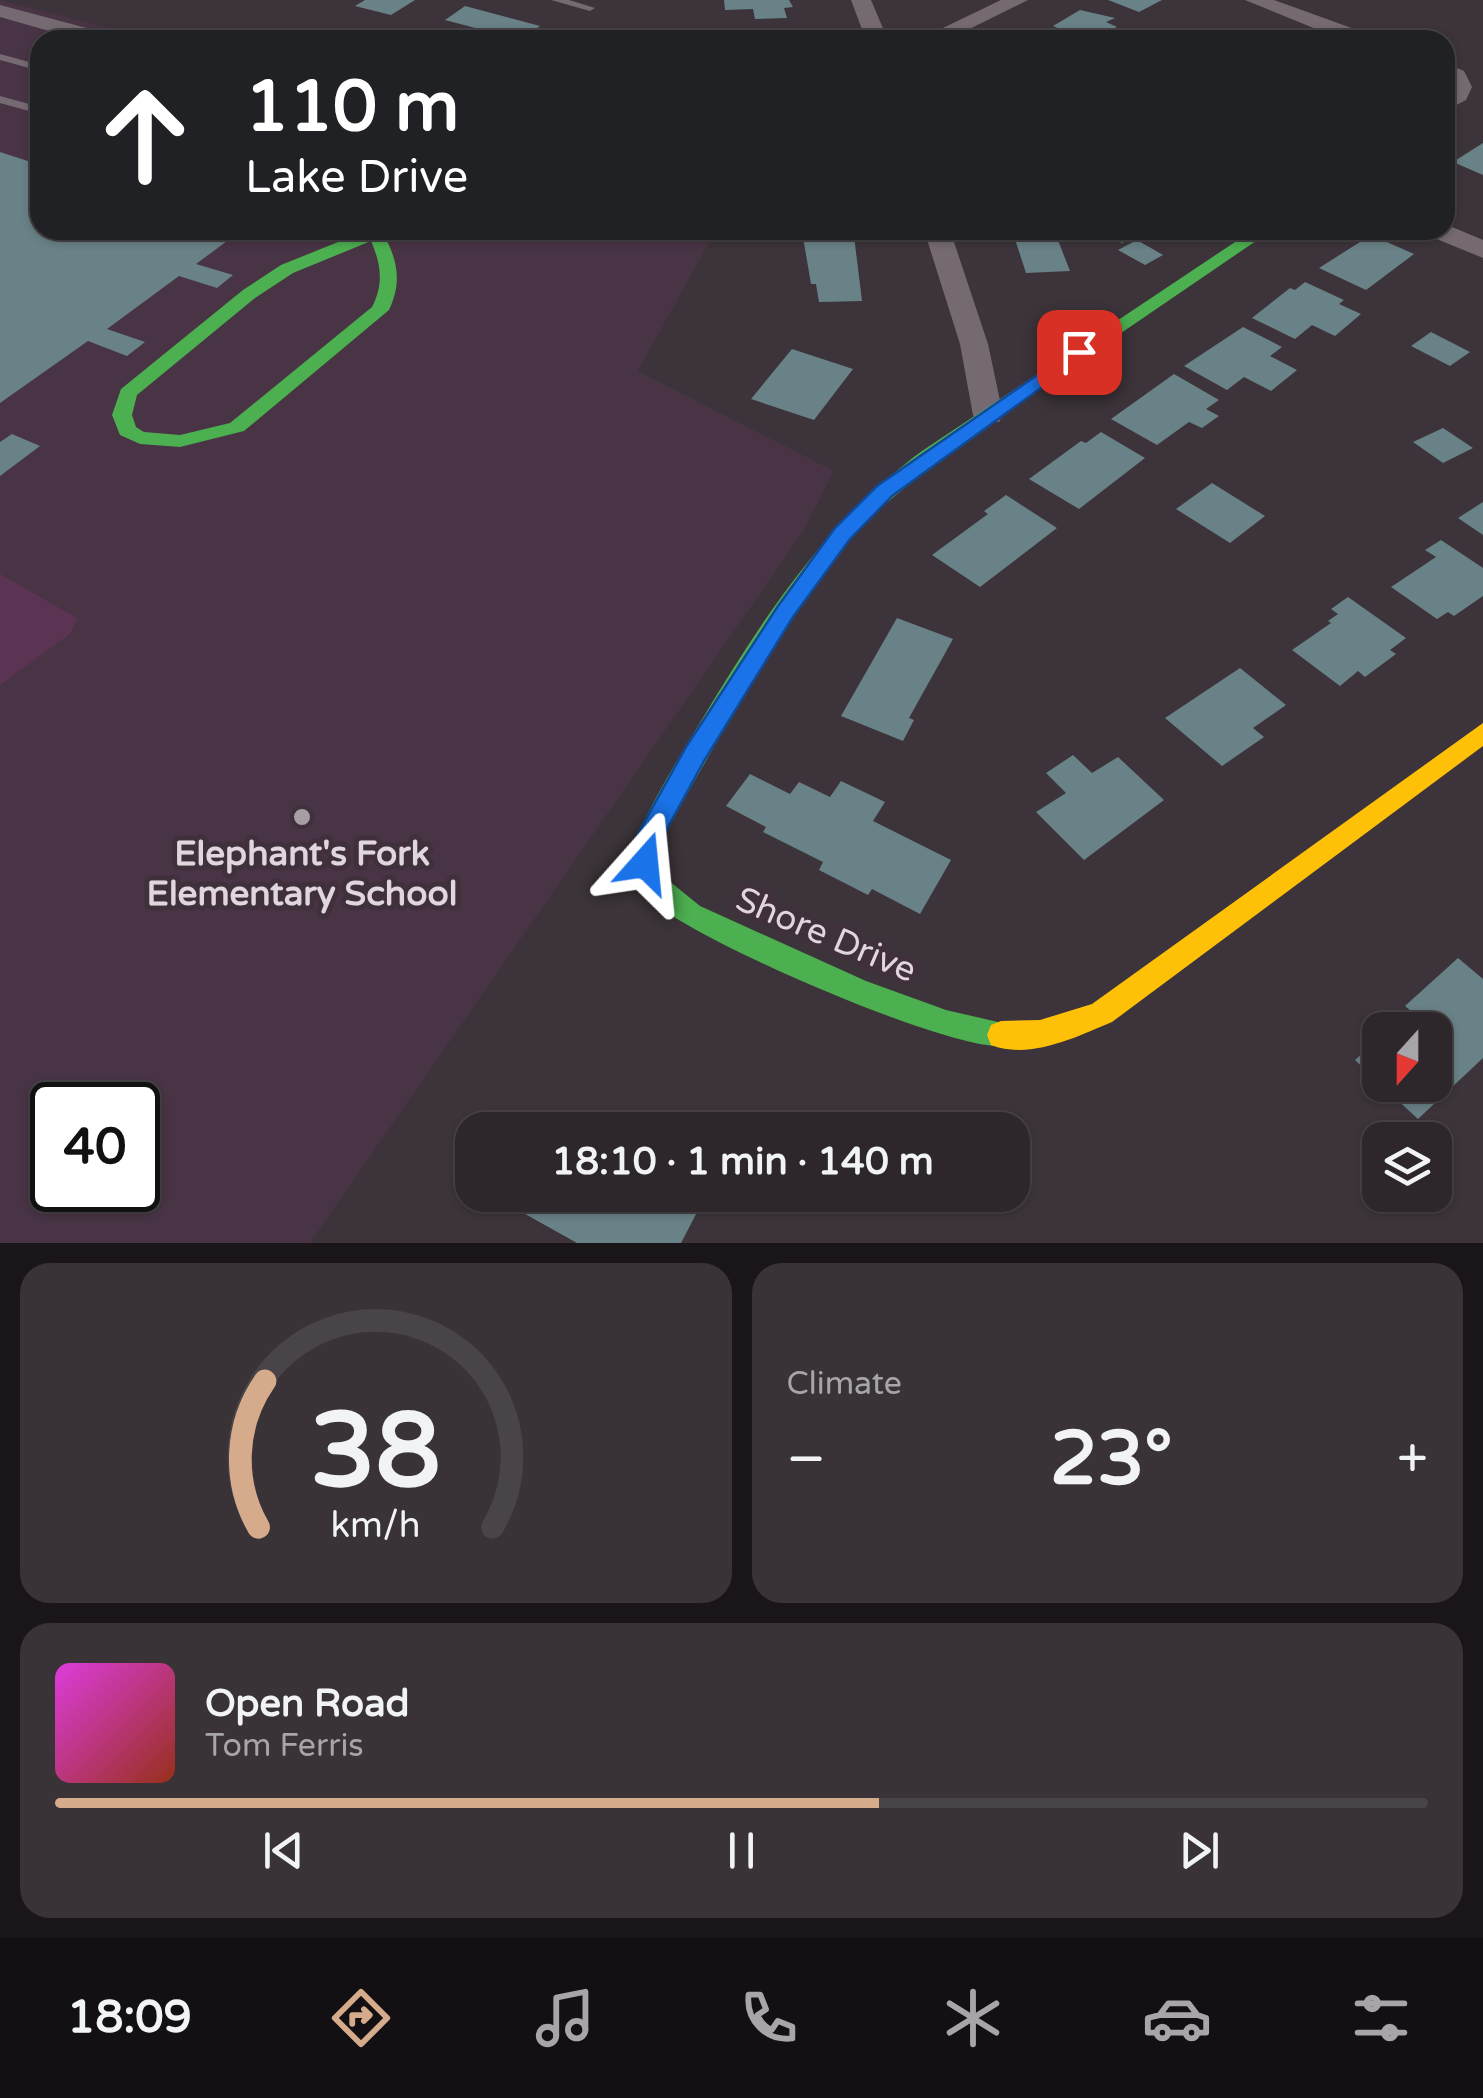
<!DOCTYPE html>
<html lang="en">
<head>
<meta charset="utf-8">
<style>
	body { margin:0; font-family:"Varela Round",sans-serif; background:#393338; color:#f1f3f6; height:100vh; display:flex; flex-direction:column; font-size:38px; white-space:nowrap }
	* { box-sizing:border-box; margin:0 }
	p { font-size:32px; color:#a7a5a9 }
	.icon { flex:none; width:55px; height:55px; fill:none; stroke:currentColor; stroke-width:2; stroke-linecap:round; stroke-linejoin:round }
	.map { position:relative; height:1243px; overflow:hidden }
	.details { display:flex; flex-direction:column; gap:20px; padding:20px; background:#191518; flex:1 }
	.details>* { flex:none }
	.hud { position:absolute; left:30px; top:30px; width:1425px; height:210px; border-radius:30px; box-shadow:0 2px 8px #0004,0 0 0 2px #484448; background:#202124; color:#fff; overflow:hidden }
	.needle { width:65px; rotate:201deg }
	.controls { position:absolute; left:1362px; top:1012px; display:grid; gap:20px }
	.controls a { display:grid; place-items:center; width:90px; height:90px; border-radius:20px; background:#2d272c; box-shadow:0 2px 8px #0004,0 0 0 2px #484448; font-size:50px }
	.speed { position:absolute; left:30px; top:1082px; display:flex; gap:20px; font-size:50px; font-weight:700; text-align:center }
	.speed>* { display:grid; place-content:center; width:130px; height:130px; border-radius:50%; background:#2d272c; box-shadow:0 2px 8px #0004,0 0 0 2px #484448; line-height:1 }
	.speed .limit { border:5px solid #111; border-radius:15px; background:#fff; color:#111 }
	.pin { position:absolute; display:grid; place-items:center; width:85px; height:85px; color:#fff; margin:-42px; border-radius:20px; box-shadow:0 5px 15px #0006 }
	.me { position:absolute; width:110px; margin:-55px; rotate:18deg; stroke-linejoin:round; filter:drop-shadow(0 0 8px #0008) }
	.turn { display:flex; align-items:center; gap:35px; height:210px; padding:0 50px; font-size:45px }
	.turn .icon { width:130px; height:130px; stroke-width:2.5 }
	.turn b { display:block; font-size:70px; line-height:85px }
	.big { font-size:75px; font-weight:700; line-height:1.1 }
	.details .widget { flex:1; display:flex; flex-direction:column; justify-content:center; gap:15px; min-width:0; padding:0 35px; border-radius:30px; background:#393338 }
	.details .dial { align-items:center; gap:0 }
	.dial svg { height:260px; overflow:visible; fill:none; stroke:#484448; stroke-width:7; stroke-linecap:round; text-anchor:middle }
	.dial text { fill:#f1f3f6; stroke:none }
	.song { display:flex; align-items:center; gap:30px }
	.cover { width:120px; height:120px; border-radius:15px; background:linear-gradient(135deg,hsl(300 70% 55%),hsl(10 70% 35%)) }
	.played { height:10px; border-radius:5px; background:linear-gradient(90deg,#d6ab8b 60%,#484448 60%) }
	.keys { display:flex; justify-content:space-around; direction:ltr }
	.heat { display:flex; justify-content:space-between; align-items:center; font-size:55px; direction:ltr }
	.details .tiles { flex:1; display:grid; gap:20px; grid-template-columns:1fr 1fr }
	.widget:last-child { grid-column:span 2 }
	.trip { position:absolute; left:455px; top:1112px; width:575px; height:100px; border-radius:30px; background:#2d272c; box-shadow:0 2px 8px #0004,0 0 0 2px #484448; font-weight:700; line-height:100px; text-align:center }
	.tabs { display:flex; height:160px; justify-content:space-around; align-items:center; background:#121012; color:#a7a5a9 }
	.tabs .icon { width:70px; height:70px }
	.tabs .current { color:#d6ab8b }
	.tabs b { font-size:45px; color:#f1f3f6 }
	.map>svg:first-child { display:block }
	.built { fill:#483444; fill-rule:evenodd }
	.green { fill:#5c3453 }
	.building { fill:#698287 }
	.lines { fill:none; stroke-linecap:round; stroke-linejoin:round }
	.lane { fill:#756a72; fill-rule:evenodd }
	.street { fill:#756a72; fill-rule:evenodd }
	.fast { fill:#4caf50; fill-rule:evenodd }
	.slow { fill:#ffc107; fill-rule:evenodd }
	.route { fill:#1a73e8; stroke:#114b97; stroke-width:2.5 }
	.poi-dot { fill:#a79da4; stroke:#40303c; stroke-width:4 }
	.labels { text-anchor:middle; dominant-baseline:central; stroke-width:10; stroke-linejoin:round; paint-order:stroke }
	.poi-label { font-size:35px; font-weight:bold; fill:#e0d6dd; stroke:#40303c }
	.street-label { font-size:35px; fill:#e0d6dd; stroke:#40303c }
</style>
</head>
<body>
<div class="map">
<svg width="1483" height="1243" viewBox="0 0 1483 1243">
	<rect width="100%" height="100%" fill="#3c343a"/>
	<!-- built -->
	<path class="built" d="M0,0l157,40h-117v190h676l-78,141 196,100 -30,59 -494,713h-310zM52,1105h86v85h-86z"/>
	<!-- green -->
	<path class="green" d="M0,574l77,44 -6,15 -71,52z"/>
	<!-- building -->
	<path class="building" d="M365,0h50l-24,15 -36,-9z
		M724,0h65l4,7 -9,1 3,10 -32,1 -2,-10 -28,1z
		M1108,0h54l-23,12z
		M465,6l75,20 -20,14 -75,-20z
		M1080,10l35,8 -9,4 11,5 -9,4 -8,-3 -20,10 -27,-12z
		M802,28l3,12h-39l-2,-11z
		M1291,29l28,10v1l-40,-3z
		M1483,143v32l-30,-13z
		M0,152l40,13v65h202l-46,34 37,11 -16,13 -38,-12 -72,53 38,13 -18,14 -39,-15 -88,62z
		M1012,230h42l16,41 -44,2z
		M1096,230h47l-21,13z
		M1371,235l43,19 -48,36 -47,-22z
		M854,236l8,65 -43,1 -3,-18h-5l-8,-47z
		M1137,240l26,15 -18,10 -27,-15z
		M1305,282l39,18 -5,4 22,10 -26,22 -23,-11 -17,14 -43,-21 38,-30 5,2z
		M1243,327l39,20 -12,9 27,14 -26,21 -27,-14 -17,13 -43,-24z
		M1431,332l39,20 -20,14 -39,-20z
		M792,349l61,20 -39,51 -63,-21z
		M1174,374l45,26 -13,9 13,7 -17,12 -13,-6 -32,23 -46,-26z
		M1443,428l30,20 -30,15 -30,-21z
		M1101,432l44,26 -66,51 -50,-30 52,-38 5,2z
		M12,434l28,12 -40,30v-34z
		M1212,483l53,33 -35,27 -54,-34z
		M1006,495l51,33 -77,59 -48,-32 56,-41 -4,-3z
		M1483,502v33l-25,-17z
		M1441,540l42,28v28l-29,20 -6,-4 -11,7 -46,-32 45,-30 -11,-7z
		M1348,597l58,41 -16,12 6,4 -31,23 -7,-6 -18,15 -48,-36 39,-27 -3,-2 10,-7 -7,-5z
		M897,618l56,21 -44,79 5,2 -11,21 -62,-25z
		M1240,668l46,37 -33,23 11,9 -42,29 -57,-48z
		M1073,755l19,18 26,-16 46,43 -80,60 -48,-48 30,-19 -20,-20z
		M750,774l40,20 9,-12 31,15 11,-16 44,21 -12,19 78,39 -31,54 -48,-25 -4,6 -49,-25 4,-8 -60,-30 3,-5 -40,-21z
		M1458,958l25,21v79l-65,61 -37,-34h54v-55h-46l22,-19 -6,-5z
		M1380,1038v46l-25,-24z
		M527,1195h179l-25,48h-104l-59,-33z"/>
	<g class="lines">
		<!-- lane -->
		<path class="lane" d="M551,0h18l26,8 -5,3z
			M0,54l40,11v6l-40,-11z
			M0,96l40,11v7l-40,-11z"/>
		<!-- street -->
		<path class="street" d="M851,0h20l17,40h-22z
			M1001,0h27l-81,40h-29z
			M1245,0h29l97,35 3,5h-31z
			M0,5l113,30 3,5h-35l-81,-23z
			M1445,63l19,8 8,16 -6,13 -21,11v-17l5,-7 -5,-8z
			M1445,224l38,16v18l-56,-23 -4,-5h22z
			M924,230h26l38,114 15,71 -4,7h-22l-4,-7 -13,-71z"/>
		<!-- fast -->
		<path class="fast" d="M368,230h13c16,27 22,51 8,80l-145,121 -64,16 -40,-3 -20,-9 -8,-20 9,-26 122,-99 38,-25zM371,241c10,23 13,43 1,66l-142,116 -50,12 -36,-3 -8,-5 -4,-12 5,-20 118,-97 38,-25z
			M1253,230h19l-312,213 -91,74 -40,47 -61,88 -106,186 -3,16 4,22 37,30 166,75 80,29 65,15 4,10 -4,10c-42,16 -337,-112 -365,-150 -18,-23 -14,-47 -3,-72 18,-37 40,-72 61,-107 60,-100 123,-195 218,-265z"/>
		<!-- slow -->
		<path class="slow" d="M1483,723v23l-371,276c-36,15 -82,38 -121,23l-4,-10 4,-10 10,-4 39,-1 52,-16z"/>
	</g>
	<!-- route -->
	<path class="route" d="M1079,346l6,2v8l-193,140 -42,43 -57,78 -89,144 -43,79 -6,31 -10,3 -9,-3 -4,-8 3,-24 51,-92 92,-141 57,-78 42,-42z"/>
	<!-- markers -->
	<circle class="poi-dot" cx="302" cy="817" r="10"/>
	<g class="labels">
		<!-- poi labels -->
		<g class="poi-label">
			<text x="302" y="854">Elephant's Fork<tspan x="302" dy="40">Elementary School</tspan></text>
		</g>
		<!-- street labels -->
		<g class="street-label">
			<text transform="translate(826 935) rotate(23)">Shore Drive</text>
		</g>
	</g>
</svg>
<div class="controls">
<a><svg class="needle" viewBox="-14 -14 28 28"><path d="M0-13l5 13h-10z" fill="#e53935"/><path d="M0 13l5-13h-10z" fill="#a7a5a9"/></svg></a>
<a><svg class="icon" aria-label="layers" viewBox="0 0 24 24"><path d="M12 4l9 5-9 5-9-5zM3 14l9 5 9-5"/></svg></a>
</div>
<div class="speed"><div class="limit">40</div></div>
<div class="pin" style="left:1079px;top:352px;background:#d93025"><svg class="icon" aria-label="arrive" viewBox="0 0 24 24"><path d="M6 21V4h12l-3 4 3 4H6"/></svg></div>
<svg class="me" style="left:645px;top:863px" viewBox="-20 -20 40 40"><path d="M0-17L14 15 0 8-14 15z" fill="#1a73e8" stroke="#fff" stroke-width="4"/></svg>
<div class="trip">18:10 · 1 min · 140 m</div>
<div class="hud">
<div class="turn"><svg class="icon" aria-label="ahead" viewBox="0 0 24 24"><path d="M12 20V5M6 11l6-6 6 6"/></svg><div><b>110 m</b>Lake Drive</div></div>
</div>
</div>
<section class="details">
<div class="tiles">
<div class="widget dial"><svg viewBox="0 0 100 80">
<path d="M14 69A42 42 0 1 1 86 69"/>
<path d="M14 69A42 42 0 0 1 16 24" stroke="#d6ab8b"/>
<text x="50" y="56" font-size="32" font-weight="700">38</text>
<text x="50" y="72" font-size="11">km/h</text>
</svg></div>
<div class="widget"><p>Climate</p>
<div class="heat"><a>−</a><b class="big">23°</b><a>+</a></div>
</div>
<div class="widget">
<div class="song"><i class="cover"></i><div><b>Open Road</b><p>Tom Ferris</p></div></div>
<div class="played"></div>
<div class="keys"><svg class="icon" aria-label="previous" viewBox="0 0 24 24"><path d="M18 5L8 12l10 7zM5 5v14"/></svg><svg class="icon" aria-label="pause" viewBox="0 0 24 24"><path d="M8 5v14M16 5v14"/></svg><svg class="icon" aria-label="next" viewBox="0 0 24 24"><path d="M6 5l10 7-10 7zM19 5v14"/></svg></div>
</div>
</div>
</section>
<nav class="tabs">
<b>18:09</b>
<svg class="icon current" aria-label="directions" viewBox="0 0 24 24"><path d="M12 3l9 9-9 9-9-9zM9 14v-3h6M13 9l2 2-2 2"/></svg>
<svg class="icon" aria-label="music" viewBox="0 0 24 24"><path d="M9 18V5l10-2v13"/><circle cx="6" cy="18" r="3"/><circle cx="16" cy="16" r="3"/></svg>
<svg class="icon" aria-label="phone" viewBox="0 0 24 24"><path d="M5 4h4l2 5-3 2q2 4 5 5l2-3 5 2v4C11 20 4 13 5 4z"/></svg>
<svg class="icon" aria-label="climate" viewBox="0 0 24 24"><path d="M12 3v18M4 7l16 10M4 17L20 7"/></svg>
<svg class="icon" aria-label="car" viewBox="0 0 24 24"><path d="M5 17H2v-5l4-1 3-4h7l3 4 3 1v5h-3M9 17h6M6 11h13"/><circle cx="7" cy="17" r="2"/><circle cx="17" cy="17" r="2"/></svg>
<svg class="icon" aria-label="filters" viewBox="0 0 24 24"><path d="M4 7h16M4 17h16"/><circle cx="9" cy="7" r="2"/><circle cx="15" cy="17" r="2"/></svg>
</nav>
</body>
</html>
